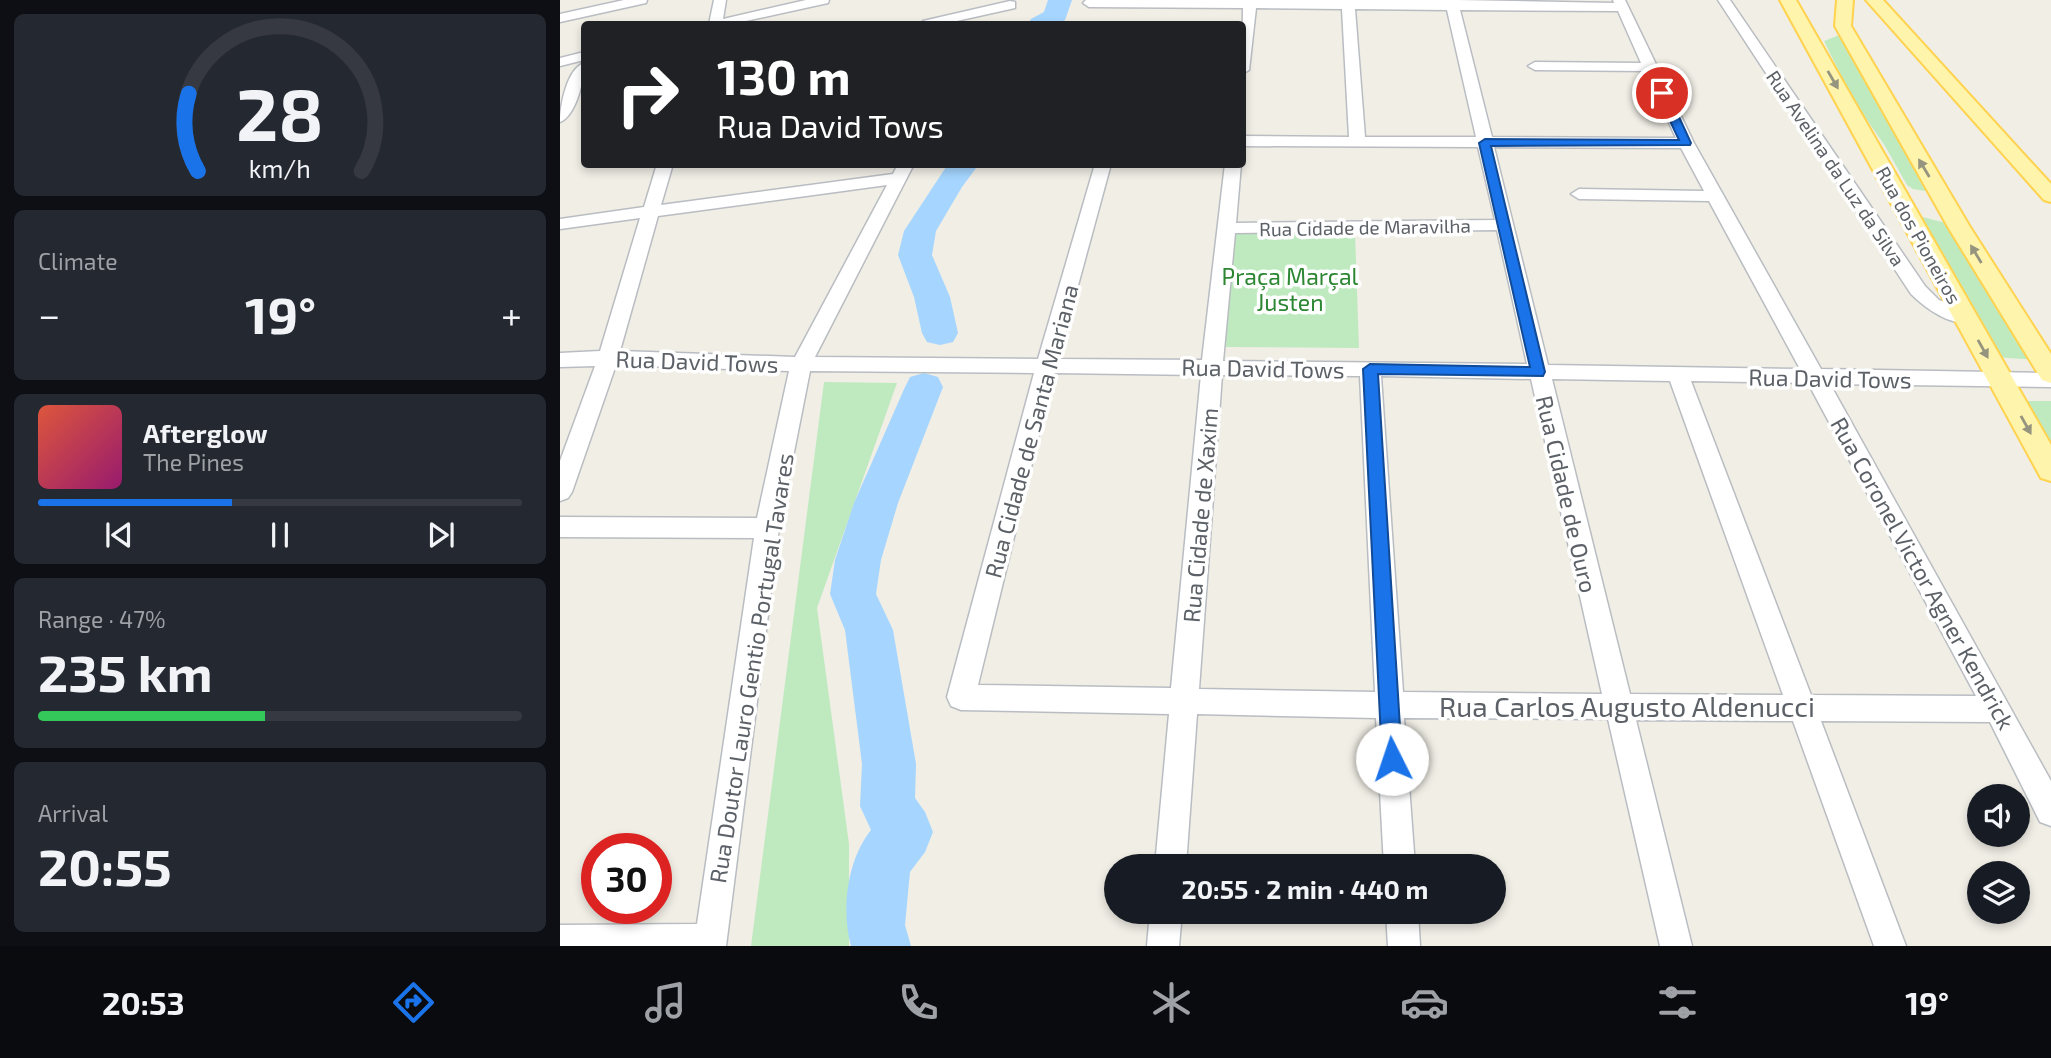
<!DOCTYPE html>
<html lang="en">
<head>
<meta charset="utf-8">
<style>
	body { margin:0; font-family:"Exo 2",sans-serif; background:#242831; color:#f1f3f6; height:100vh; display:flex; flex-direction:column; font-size:26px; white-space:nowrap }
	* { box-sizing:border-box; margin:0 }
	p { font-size:23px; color:#9ea1a6 }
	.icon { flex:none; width:38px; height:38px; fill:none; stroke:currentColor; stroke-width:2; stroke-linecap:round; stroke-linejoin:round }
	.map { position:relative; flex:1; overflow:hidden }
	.details { display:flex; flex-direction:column; gap:14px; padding:14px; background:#0d0f14; width:560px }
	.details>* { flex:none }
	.banner { position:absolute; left:21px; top:21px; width:665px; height:147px; border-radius:7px; box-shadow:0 4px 10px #0003; background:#202124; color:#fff; overflow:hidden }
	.controls { position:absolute; left:1407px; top:784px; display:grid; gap:14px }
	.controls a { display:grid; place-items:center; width:63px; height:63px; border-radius:50%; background:#171b24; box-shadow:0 4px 10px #0003; font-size:35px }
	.speed { position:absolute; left:21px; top:833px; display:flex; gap:14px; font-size:35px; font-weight:700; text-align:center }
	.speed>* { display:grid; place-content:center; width:91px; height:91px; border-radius:50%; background:#171b24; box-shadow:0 4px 10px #0003; line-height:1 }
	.speed .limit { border:10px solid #d22; background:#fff; color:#111 }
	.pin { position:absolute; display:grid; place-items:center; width:60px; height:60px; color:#fff; margin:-30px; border:4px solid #fff; border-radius:50%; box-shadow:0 2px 7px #0007 }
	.me { position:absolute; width:77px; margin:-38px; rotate:356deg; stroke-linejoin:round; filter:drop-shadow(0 0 5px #0008) }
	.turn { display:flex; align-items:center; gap:24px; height:147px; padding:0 21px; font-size:32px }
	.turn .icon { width:91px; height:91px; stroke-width:2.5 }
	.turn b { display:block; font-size:49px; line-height:60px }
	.big { font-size:52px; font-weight:700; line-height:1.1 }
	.details .widget { flex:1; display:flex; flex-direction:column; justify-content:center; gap:10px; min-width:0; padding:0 24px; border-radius:10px; background:#242831 }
	.details .dial { align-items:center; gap:0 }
	.dial svg { height:182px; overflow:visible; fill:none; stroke:#363941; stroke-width:7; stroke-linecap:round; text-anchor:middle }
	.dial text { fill:#f1f3f6; stroke:none }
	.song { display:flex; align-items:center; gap:21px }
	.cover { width:84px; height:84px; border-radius:10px; background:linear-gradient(135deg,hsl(10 70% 55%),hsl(320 70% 35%)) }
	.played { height:7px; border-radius:4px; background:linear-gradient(90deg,#1a73e8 40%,#363941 40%) }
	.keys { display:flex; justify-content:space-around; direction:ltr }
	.heat { display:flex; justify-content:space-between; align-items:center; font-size:38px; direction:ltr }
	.charge { height:10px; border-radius:5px; background:linear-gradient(90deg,#34c759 47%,#363941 0) }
	.trip { position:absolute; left:544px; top:854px; width:402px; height:70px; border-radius:35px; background:#171b24; box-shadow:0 4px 10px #0003; font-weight:700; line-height:70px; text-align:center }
	.tab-bar { display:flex; height:112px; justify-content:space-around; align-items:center; background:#090b0e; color:#9ea1a6 }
	.tab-bar .icon { width:49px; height:49px }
	.tab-bar .on { color:#1a73e8 }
	.tab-bar b { font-size:32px; color:#f1f3f6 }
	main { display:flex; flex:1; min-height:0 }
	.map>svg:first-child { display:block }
	.green { fill:#bfeac0 }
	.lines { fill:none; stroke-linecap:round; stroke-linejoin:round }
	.river { fill:#a6d6ff; fill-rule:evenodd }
	.minor-casing { stroke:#b9bdc2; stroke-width:3 }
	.major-casing { stroke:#ffd24f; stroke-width:4 }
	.minor { fill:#fff; fill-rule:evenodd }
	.major { fill:#fff4ab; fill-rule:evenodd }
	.oneway { fill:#95947f }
	.route { fill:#1a73e8; stroke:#114b97; stroke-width:2 }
	.labels { text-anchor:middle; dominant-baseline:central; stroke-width:7; stroke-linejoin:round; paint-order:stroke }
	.far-street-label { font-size:19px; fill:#5c6167; stroke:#fff }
	.park-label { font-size:23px; fill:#2c8632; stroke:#fff }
	.street-label { font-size:23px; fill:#5c6167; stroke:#fff }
	.near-street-label { font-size:28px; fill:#5c6167; stroke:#fff }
</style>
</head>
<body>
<main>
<section class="details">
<div class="widget dial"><svg viewBox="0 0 100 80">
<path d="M14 69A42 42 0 1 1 86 69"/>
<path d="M14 69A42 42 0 0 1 10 35" stroke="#1a73e8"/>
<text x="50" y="56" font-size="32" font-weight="700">28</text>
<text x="50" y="72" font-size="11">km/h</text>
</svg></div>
<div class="widget"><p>Climate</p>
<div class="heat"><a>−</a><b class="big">19°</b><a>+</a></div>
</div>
<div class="widget">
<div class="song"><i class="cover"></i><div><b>Afterglow</b><p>The Pines</p></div></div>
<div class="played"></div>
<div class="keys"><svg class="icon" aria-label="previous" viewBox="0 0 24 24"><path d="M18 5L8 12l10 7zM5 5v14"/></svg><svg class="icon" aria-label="pause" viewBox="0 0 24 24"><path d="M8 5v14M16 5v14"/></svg><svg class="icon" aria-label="next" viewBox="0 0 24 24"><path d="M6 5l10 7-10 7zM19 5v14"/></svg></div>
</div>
<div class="widget"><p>Range · 47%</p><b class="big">235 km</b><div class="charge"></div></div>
<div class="widget"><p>Arrival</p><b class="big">20:55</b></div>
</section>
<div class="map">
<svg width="1491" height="946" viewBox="0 0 1491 946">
	<rect width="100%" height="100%" fill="#f0eee5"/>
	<!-- green -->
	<path class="green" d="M1282,34l96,159 -25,-4 -6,-4 -22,-39 -33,-48 -28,-57z
		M1358,216l28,7 90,137 -42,-3z
		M671,230l124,2 4,116 -137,-1z
		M264,382l73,1 -80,225 32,236v102h-98z
		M1464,401h27v44z"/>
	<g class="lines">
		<!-- river -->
		<path class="river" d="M488,0h24l-7,20 -8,4h-29l3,-5 13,-7z
			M388,164h31l-17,23 -26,44 -4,24 18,42 8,36 -5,9 -13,3 -13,-3 -5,-9 -8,-36 -16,-42 6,-24z
			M364,373l14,4 5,10 -45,116 -17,57 -5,34 17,36 23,134 -1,34 10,14 8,20 -8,20 -15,20 -5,53 6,21h-60c-10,-36 -4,-86 20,-116l-11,-24 2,-42 -17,-134 -15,-36 5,-34 19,-57 51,-116 5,-10z"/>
		<defs>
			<path id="minor" d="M64,0h23l-1,3 -86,19v-8z
				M154,0h12l-3,19 83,-19h23l-1,3 -96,21h-23z
				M526,0h371l157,3 -1,-3h12l69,143 127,226 230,4v14l-221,-3 221,397v45l-11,-4 -50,-100 -169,-1 85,225h-32l-81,-225 -157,-1 56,226h-32l-52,-227 -204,-1 11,148h-31l-8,-148 -179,-4 -11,152h-31l14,-152 -208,-4 -10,-4 -4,-9 87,-324 -224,-2 -31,157 -53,418h-166v-21l137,-1 57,-386 -194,-1v-20l197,1 32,-147 -173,-6 -44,127 -4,6 -8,3v-40l35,-95 -35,1v-14l40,-2 40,-133 -80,11v-10l84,-12 13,-43h16l-12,41 232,-31 5,-10h16l-99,193 223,2 57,-195h16l-53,195 144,1 23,-196h16l-5,59 259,-3 -17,-73 -236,-1v-10l107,1 -7,-128 -86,-1 -7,62 -7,4 1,-66 -154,-1 -6,-4zM795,9l92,1 29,127h-111zM900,10l158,1 23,52 -106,-1 -7,4 7,4 110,1 31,67 -184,-1zM934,147l187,1 23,43 -125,-2 -8,5 8,5 130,2 91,168 -252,-4zM327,185l-92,172 -175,-6 38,-135zM937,230l30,134 -304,-3 12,-128zM494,373l147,2 -30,313 -193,-3zM662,375l138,1 15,316 -176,-3zM821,376l150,3 71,315 -199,-2zM992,379l118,2 113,314 -153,-1zM1131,381l117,2 168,313 -165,-1z
				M1158,0h12l195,286 14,14 33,12 3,5 -3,5c-21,5 -47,-14 -61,-28z
				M450,1l5,1v6l-72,16h-22l2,-3z
				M24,52v8l-24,6v-8z
				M24,63c1,15 -8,53 -24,59 0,-17 7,-53 24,-59z
				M590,912h32l-3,34h-32z
				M826,912h32l2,34h-32z"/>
			<path id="major" d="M1220,0h16l255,445v36l-10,-3z
				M1277,0h16l-2,26 119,201 81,127v29l-9,-3 -94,-153 -113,-201z
				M1306,0h17l168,184v18l-7,-2z"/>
		</defs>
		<!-- minor casing -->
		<use href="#minor" class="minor-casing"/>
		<!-- major casing -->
		<use href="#major" class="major-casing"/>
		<!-- minor -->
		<use href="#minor" class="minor"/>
		<!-- major -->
		<use href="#major" class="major"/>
	</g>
	<!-- one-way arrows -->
	<defs><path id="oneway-solid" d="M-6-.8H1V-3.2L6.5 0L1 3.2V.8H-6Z" transform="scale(1.75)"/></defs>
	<g class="oneway">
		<use href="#oneway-solid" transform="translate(1273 80) rotate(60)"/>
		<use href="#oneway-solid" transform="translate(1364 168) rotate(-121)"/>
		<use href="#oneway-solid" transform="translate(1416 254) rotate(-121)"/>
		<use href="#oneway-solid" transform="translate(1423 349) rotate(61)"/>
		<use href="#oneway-solid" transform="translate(1466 425) rotate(61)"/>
	</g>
	<!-- route -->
	<path class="route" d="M1102,89l6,4 23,50 -1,2 -199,1 54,226 -2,4 -165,-2 24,385 -3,7 -7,3 -7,-3 -3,-7 -19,-390 7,-5 160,3 -51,-224 6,-4 194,1 -22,-47z"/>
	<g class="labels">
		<!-- far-street labels -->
		<g class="far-street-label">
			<text transform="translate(1276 168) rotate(56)">Rua Avelina da Luz da Silva</text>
			<text transform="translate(805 227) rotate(-1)">Rua Cidade de Maravilha</text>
			<text transform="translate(1359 235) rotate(61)">Rua dos Pioneiros</text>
		</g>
		<!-- park labels -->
		<g class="park-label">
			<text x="730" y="276">Praça Marçal<tspan x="730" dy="26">Justen</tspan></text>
		</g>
		<!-- street labels -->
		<g class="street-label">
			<text transform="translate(137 361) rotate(2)">Rua David Tows</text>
			<text transform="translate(703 368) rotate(1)">Rua David Tows</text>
			<text transform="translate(1270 378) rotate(1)">Rua David Tows</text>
			<text transform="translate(471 431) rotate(-75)">Rua Cidade de Santa Mariana</text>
			<text transform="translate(1007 494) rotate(77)">Rua Cidade de Ouro</text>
			<text transform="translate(640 515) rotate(-85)">Rua Cidade de Xaxim</text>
			<text transform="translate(1363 573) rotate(61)">Rua Coronel Victor Agner Kendrick</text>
			<text transform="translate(191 668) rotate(-81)">Rua Doutor Lauro Gentio Portugal Tavares</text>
		</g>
		<!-- near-street labels -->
		<g class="near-street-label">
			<text x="1067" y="706">Rua Carlos Augusto Aldenucci</text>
		</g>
	</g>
</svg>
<div class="controls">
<a><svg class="icon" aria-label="sound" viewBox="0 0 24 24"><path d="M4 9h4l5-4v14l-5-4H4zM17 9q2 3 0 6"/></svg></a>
<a><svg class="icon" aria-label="layers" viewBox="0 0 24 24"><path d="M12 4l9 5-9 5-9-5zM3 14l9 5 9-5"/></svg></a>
</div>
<div class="speed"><div class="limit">30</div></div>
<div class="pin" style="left:1102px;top:93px;background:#d93025"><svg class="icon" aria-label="arrive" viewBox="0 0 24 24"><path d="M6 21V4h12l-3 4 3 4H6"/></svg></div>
<svg class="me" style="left:832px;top:759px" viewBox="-20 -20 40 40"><circle r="19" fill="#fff"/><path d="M0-13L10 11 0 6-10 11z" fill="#1a73e8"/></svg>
<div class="trip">20:55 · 2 min · 440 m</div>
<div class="banner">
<div class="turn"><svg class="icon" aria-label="right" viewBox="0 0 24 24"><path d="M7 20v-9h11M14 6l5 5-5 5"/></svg><div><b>130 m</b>Rua David Tows</div></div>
</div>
</div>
</main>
<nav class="tab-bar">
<b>20:53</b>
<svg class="icon on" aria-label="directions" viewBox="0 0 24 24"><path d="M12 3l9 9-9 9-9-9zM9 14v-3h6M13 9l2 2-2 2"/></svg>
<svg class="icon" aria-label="music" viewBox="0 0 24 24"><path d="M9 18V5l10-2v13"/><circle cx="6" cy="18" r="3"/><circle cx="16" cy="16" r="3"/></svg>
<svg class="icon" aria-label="phone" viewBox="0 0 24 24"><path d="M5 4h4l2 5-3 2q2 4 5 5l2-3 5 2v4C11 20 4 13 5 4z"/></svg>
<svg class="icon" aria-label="climate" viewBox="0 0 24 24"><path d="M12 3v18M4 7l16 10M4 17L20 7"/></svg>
<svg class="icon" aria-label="car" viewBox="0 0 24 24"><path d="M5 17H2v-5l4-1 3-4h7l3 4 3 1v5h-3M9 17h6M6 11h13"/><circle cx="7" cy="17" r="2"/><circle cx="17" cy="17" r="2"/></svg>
<svg class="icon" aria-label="filters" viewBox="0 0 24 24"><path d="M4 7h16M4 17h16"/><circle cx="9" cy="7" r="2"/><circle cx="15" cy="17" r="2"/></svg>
<b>19°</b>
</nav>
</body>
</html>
